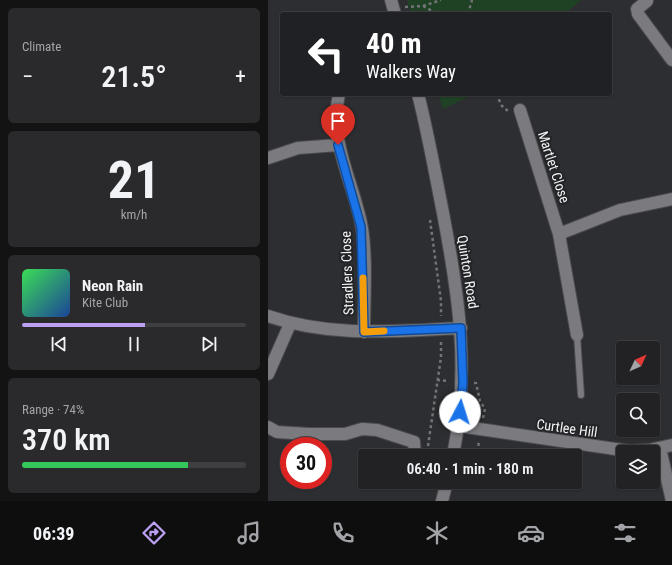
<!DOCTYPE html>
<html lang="en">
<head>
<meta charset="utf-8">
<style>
	body { margin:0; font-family:"Roboto Condensed",sans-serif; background:#2a2a2d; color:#f1f3f6; height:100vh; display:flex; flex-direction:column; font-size:15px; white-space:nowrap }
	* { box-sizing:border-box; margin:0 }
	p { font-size:13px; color:#a2a4a7 }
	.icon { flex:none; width:22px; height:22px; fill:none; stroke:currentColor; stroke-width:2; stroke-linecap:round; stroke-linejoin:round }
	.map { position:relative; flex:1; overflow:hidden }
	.drawer { display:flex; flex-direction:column; gap:8px; padding:8px; background:#131314; width:268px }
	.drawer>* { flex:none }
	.guide { position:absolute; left:12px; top:12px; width:332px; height:84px; border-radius:4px; box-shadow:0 1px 3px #0004,0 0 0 1px #3f3f42; background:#202124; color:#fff; overflow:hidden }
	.needle { width:26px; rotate:46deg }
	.buttons { position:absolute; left:348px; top:341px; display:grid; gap:8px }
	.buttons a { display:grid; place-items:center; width:44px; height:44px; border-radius:4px; background:#222225; box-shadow:0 1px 3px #0004,0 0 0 1px #3f3f42; font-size:20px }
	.speed { position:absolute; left:12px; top:437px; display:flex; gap:8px; font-size:20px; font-weight:700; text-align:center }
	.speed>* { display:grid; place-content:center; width:52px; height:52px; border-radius:50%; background:#222225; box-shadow:0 1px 3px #0004,0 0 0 1px #3f3f42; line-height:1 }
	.speed .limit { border:6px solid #d22; background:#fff; color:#111 }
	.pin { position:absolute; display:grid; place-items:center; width:34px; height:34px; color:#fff; margin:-41px -17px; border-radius:50% 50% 50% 0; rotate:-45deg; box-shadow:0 0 4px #0007 }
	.pin .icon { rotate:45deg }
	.me { position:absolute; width:44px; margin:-22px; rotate:5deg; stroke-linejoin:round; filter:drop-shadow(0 0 3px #0008) }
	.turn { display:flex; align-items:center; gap:14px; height:84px; padding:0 20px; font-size:18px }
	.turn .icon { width:52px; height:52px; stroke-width:2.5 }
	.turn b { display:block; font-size:28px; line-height:34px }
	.big { font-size:30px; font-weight:600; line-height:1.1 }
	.drawer .tile { flex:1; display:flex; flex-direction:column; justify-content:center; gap:6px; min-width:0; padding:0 14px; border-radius:6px; background:#2a2a2d }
	.drawer .dial { align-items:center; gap:0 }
	.dial b { font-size:52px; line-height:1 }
	.song { display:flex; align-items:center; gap:12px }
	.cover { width:48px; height:48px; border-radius:6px; background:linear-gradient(135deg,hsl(130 70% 55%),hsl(220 70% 35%)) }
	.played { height:4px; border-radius:2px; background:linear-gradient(90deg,#bca0f2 55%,#3f3f42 55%) }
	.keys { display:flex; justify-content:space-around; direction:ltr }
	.heat { display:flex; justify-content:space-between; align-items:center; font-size:22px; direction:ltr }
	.charge { height:6px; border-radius:3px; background:linear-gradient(90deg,#34c759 74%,#3f3f42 0) }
	.trip { position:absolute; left:90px; top:449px; width:224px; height:40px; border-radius:4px; background:#222225; box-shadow:0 1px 3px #0004,0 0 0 1px #3f3f42; font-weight:600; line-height:40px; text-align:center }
	.tab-bar { display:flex; height:64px; justify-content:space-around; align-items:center; background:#0e0e0f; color:#a2a4a7 }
	.tab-bar .icon { width:28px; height:28px }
	.tab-bar .current { color:#bca0f2 }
	.tab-bar b { font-size:18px; color:#f1f3f6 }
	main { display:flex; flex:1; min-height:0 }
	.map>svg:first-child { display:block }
	.green { fill:#1f4225 }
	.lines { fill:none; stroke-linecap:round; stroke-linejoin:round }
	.service-casing { stroke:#4b4b4e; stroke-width:8 }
	.minor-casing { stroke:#4b4b4e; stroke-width:14 }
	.path { stroke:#737476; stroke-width:2.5; stroke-dasharray:3 3; stroke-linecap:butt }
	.service { stroke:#7b7b7f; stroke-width:6 }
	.minor { stroke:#7b7b7f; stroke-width:12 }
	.route-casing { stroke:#114b97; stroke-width:10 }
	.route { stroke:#1a73e8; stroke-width:7 }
	.slow { stroke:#f59e0b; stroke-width:7 }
	.labels { text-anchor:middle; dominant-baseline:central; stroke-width:4; stroke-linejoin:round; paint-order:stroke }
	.street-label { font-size:14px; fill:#f4f4f6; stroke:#232427 }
</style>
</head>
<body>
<main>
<section class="drawer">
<div class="tile"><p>Climate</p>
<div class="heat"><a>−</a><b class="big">21.5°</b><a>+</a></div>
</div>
<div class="tile dial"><b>21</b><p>km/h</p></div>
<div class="tile">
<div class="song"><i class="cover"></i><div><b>Neon Rain</b><p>Kite Club</p></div></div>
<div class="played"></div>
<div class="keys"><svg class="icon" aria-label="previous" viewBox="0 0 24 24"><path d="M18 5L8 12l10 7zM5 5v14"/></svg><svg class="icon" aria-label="pause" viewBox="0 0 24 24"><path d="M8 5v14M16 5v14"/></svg><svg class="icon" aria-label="next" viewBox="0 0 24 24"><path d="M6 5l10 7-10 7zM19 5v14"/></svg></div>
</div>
<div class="tile"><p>Range · 74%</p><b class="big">370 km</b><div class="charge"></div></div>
</section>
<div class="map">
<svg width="404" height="501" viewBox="0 0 404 501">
	<rect width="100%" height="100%" fill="#2d2e31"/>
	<!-- green -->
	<path class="green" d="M139,0h174l-16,14h-154z
		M170,94h36l-31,15z"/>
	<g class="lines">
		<defs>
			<path id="service" d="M309,335l4,60"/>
			<path id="minor" d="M123,0l4,14
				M379,1l-10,8 1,5 34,46
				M71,94c-11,47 15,89 23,134 5,33 2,71 2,104
				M150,94c10,39 17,79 25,119 16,84 27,157 10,243
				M252,110l39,124 61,-24 52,-11
				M0,158l30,-10 40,-3
				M291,234l18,101
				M0,316c63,22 128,15 193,12
				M0,374l22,-50
				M191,426l170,25 20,-1 23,-5
				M0,427l9,5 32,2h36l17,-5 15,1 37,12 1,14
				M392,448l12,53
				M174,501l5,-19"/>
		</defs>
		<!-- service casing -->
		<use href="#service" class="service-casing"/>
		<!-- minor casing -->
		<use href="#minor" class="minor-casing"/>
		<!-- path -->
		<path class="path" d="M155,6l15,8
			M137,7l18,-1 18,-6
			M200,14l4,-14
			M228,94l6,12 6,5
			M162,220l11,81v15
			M169,380l12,1
			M206,383h2l4,18 5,8 -2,9
			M160,446l13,-89v-16
			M205,456l5,-6 1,-10"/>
		<!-- service -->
		<use href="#service" class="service"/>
		<!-- minor -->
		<use href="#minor" class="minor"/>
	</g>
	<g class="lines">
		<defs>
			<path id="route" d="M70,145l23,82 3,105 97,-4 2,55 -3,29"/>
		</defs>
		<!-- route casing -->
		<use href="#route" class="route-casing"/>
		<!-- route -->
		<use href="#route" class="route"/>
		<!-- slow -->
		<path class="slow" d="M95,278l1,54 20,-1"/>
	</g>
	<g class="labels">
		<!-- street labels -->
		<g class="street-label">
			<text transform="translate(286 167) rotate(72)">Martlet Close</text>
			<text transform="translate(200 272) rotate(81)">Quinton Road</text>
			<text transform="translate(79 273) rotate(-92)">Stradlers Close</text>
			<text transform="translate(299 428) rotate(8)">Curtlee Hill</text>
		</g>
	</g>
</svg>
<div class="buttons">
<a><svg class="needle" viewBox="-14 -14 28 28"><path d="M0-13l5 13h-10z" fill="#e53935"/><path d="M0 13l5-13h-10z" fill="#a2a4a7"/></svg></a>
<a><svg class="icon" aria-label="search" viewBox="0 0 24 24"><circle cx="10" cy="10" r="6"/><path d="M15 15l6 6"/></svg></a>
<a><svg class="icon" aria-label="layers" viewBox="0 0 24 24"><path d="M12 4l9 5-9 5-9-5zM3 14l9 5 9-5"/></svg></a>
</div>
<div class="speed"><div class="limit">30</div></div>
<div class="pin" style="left:70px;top:145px;background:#d93025"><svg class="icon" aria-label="arrive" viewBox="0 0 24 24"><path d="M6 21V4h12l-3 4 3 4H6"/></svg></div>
<svg class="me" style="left:192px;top:412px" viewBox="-20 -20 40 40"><circle r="19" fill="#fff"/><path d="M0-13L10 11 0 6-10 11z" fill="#1a73e8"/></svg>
<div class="trip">06:40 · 1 min · 180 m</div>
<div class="guide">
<div class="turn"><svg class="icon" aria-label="left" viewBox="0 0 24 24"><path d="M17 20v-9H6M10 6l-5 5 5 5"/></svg><div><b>40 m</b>Walkers Way</div></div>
</div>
</div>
</main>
<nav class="tab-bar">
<b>06:39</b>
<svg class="icon current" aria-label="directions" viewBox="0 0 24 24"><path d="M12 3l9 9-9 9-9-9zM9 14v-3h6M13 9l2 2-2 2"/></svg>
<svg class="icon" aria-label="music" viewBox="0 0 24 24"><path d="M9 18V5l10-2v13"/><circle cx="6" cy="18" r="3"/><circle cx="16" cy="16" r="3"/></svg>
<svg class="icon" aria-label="phone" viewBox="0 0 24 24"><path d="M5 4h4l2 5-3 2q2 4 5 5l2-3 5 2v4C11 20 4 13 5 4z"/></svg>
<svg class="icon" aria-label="climate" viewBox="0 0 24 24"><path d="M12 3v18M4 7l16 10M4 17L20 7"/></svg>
<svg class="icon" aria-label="car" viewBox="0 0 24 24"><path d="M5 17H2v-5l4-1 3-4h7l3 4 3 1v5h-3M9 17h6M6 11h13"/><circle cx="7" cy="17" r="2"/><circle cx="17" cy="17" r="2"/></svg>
<svg class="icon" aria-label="filters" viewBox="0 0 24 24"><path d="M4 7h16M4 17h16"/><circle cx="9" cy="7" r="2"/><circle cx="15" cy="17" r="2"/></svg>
</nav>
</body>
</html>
